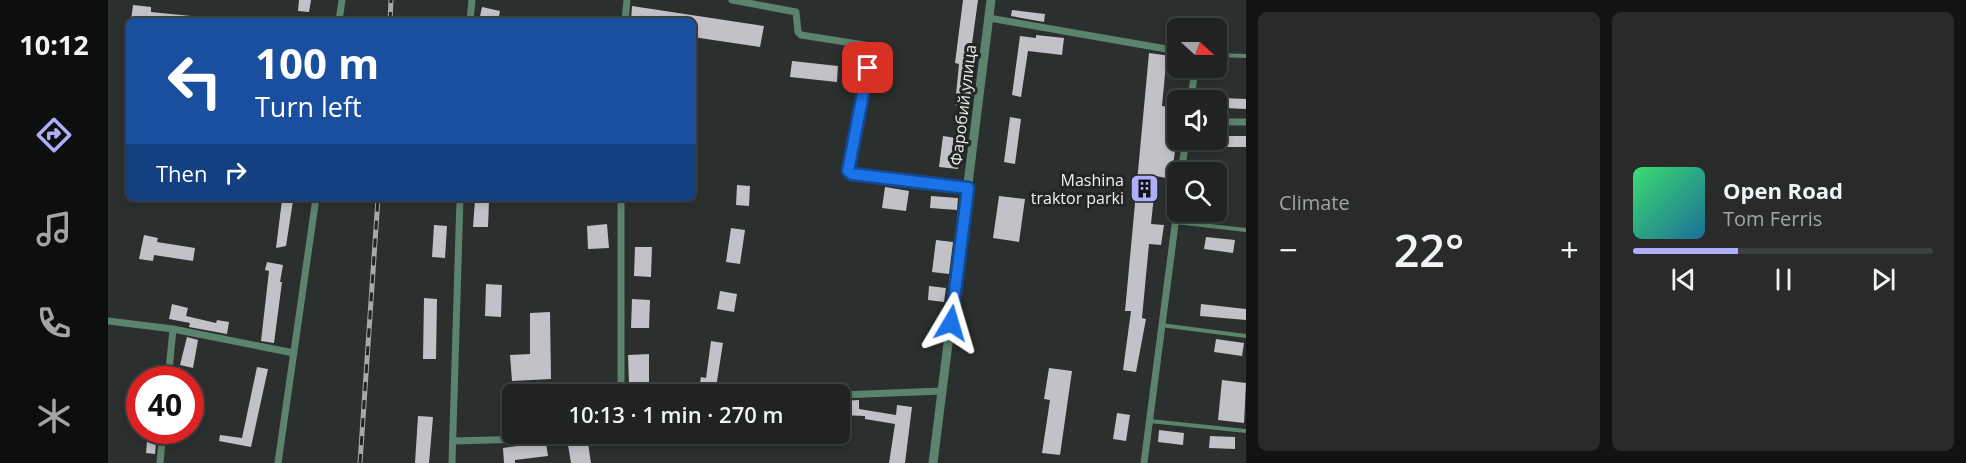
<!DOCTYPE html>
<html lang="en">
<head>
<meta charset="utf-8">
<style>
	body { margin:0; font-family:"Open Sans",sans-serif; background:#282b2a; color:#f1f3f6; height:100vh; display:flex; flex-direction:column; font-size:22px; white-space:nowrap }
	* { box-sizing:border-box; margin:0 }
	p { font-size:20px; color:#a2a4a5 }
	.icon { flex:none; width:33px; height:33px; fill:none; stroke:currentColor; stroke-width:2; stroke-linecap:round; stroke-linejoin:round }
	.map { position:relative; flex:1; overflow:hidden }
	.sheet { display:flex; flex-direction:column; gap:12px; padding:12px; background:#121313; width:720px }
	.sheet>* { flex:none }
	.guide { position:absolute; left:18px; top:18px; width:570px; height:183px; border-radius:9px; box-shadow:0 3px 9px #0003,0 0 0 2px #3d4040; background:#1a4fa0; color:#fff; overflow:hidden }
	.needle { width:39px; rotate:111deg }
	.controls { position:absolute; left:1059px; top:18px; display:grid; gap:12px }
	.controls a { display:grid; place-items:center; width:60px; height:60px; border-radius:9px; background:#202322; box-shadow:0 3px 9px #0003,0 0 0 2px #3d4040; font-size:30px }
	.speed { position:absolute; left:18px; top:366px; display:flex; gap:12px; font-size:30px; font-weight:700; text-align:center }
	.speed>* { display:grid; place-content:center; width:78px; height:78px; border-radius:50%; background:#202322; box-shadow:0 3px 9px #0003,0 0 0 2px #3d4040; line-height:1 }
	.speed .limit { border:9px solid #d22; background:#fff; color:#111 }
	.pin { position:absolute; display:grid; place-items:center; width:51px; height:51px; color:#fff; margin:-26px; border-radius:12px; box-shadow:0 3px 9px #0006 }
	.me { position:absolute; width:66px; margin:-33px; rotate:7deg; stroke-linejoin:round; filter:drop-shadow(0 0 4px #0008) }
	.turn { display:flex; align-items:center; gap:21px; height:126px; padding:0 30px; font-size:27px }
	.turn .icon { width:78px; height:78px; stroke-width:2.5 }
	.turn b { display:block; font-size:42px; line-height:51px }
	.then { display:flex; align-items:center; height:57px; padding:0 30px; background:#0003; gap:12px; font-size:22px }
	.big { font-size:45px; font-weight:600; line-height:1.1 }
	.sheet .tile { flex:1; display:flex; flex-direction:column; justify-content:center; gap:9px; min-width:0; padding:0 21px; border-radius:9px; background:#282b2a }
	.song { display:flex; align-items:center; gap:18px }
	.cover { width:72px; height:72px; border-radius:9px; background:linear-gradient(135deg,hsl(140 70% 55%),hsl(200 70% 35%)) }
	.played { height:6px; border-radius:3px; background:linear-gradient(90deg,#afaefa 35%,#3d4040 35%) }
	.keys { display:flex; justify-content:space-around; direction:ltr }
	.heat { display:flex; justify-content:space-between; align-items:center; font-size:33px; direction:ltr }
	.sheet .tiles { flex:1; display:grid; gap:12px; grid-template-columns:repeat(2,1fr) }
	.trip { position:absolute; left:394px; top:384px; width:348px; height:60px; border-radius:9px; background:#202322; box-shadow:0 3px 9px #0003,0 0 0 2px #3d4040; font-weight:600; line-height:60px; text-align:center }
	main { display:flex; flex:1; min-height:0 }
	.tab-bar { display:flex; flex-direction:column; width:108px; justify-content:space-around; align-items:center; background:#0d0e0e; color:#a2a4a5 }
	.tab-bar .icon { width:42px; height:42px }
	.tab-bar .selected { color:#afaefa }
	.tab-bar b { font-size:27px; color:#f1f3f6 }
	.map>svg:first-child { display:block }
	.building { fill:#c1c1c7 }
	.lines { fill:none; stroke-linecap:round; stroke-linejoin:round }
	.service { stroke:#5b836d; stroke-width:4 }
	.minor { stroke:#5b836d; stroke-width:7 }
	.tertiary { stroke:#5b836d; stroke-width:9 }
	.rail-casing { stroke:#a5a9a7; stroke-width:5 }
	.rail { stroke:#212623; stroke-width:3; stroke-dasharray:9; stroke-linecap:butt }
	.route-casing { stroke:#114b97; stroke-width:15 }
	.route { stroke:#1a73e8; stroke-width:10 }
	.labels { text-anchor:middle; dominant-baseline:central; stroke-width:6; stroke-linejoin:round; paint-order:stroke }
	.street-label { font-size:16px; fill:#edf0ee; stroke:#212623 }
	.poi-label { font-size:16px; fill:#edf0ee; stroke:#212623; text-anchor:end }
</style>
</head>
<body>
<main>
<nav class="tab-bar">
<b>10:12</b>
<svg class="icon selected" aria-label="directions" viewBox="0 0 24 24"><path d="M12 3l9 9-9 9-9-9zM9 14v-3h6M13 9l2 2-2 2"/></svg>
<svg class="icon" aria-label="music" viewBox="0 0 24 24"><path d="M9 18V5l10-2v13"/><circle cx="6" cy="18" r="3"/><circle cx="16" cy="16" r="3"/></svg>
<svg class="icon" aria-label="phone" viewBox="0 0 24 24"><path d="M5 4h4l2 5-3 2q2 4 5 5l2-3 5 2v4C11 20 4 13 5 4z"/></svg>
<svg class="icon" aria-label="climate" viewBox="0 0 24 24"><path d="M12 3v18M4 7l16 10M4 17L20 7"/></svg>
</nav>
<div class="map">
<svg width="1138" height="463" viewBox="0 0 1138 463">
	<rect width="100%" height="100%" fill="#2b2f2d"/>
	<!-- building -->
	<path class="building" d="M191,0h12l-2,12 -11,-1z
		M855,0h15l-10,73h7l-4,34 -16,-2 4,-41 -4,-1z
		M25,5l18,2v5l40,4 -1,5h-59z
		M524,6l132,20 -4,21 -67,-10v-16h-62z
		M374,7l18,4 -2,10h-19z
		M904,10l33,4 -1,8 -33,-6z
		M928,35l28,3 -2,17 -34,-4 -7,46 -9,-2 8,-59 16,2z
		M1041,53l29,4v8l-12,-1 -4,42 15,2 -4,28 4,1 -6,42 -15,-3 -5,48 13,1 -3,20 -12,-1 -7,74 4,1 -10,53 -13,-2 8,-59h-6z
		M684,61l46,5 -1,16 -47,-5z
		M1116,98l22,1v10l-22,-1z
		M902,117l11,2 -6,45 -11,-2z
		M835,136l19,3 -4,30 -19,-2z
		M1109,136h29v11h-29z
		M629,185l13,1 -1,20 -13,-1z
		M777,187l24,4 -3,20 -24,-3z
		M823,196l27,2 -1,12 -27,-2z
		M891,196l26,3 -6,43 -26,-4z
		M174,200l11,1 -7,45 -10,2z
		M367,200l14,1 -1,26h-15z
		M499,224l2,24 -21,1 -1,-23z
		M326,225l13,1 -2,32 -13,-1z
		M623,228l14,2 -5,34 -14,-2z
		M36,235l14,3 -1,4 38,6 -2,13 -39,-6 -1,6 -14,-2z
		M1098,237l29,3 -2,13 -29,-4z
		M828,240l17,2 -4,32 -17,-2z
		M527,247h17l-1,30 -17,-1z
		M159,262l16,3 -3,17h2l-8,61 -13,-2 8,-70 -4,-1z
		M378,284l16,1 -1,32 -16,-1z
		M821,286l17,2 -2,14 -16,-2z
		M612,291l17,3 -3,18 -17,-3z
		M316,298l13,1 -1,60h-13z
		M524,299l18,1 -1,28h-18z
		M64,304l16,4 -2,8 30,7 1,-3 12,2 -2,12 -38,-7 1,-4 -21,-4z
		M1093,304l45,5v11l-46,-4z
		M442,312l1,67 -39,2 -2,-26 20,-1v-41z
		M79,337l11,3 -5,28 -13,-3z
		M1108,339l28,4 -2,13 -28,-4z
		M603,341l12,2 -8,51h-17l3,-17 5,1z
		M541,354v29h-20l-1,-28z
		M149,367l11,2 -17,78 -32,-6 1,-6 22,3z
		M941,368l23,3 -12,84 -18,-2 8,-53 -6,-1z
		M1114,380l24,3 -2,40 -26,-3z
		M734,384v5l-4,1 -3,3 -25,1 -1,-9z
		M751,400v9l37,6 1,-10 15,2 -7,56h-16l6,-39 -30,-5v-3l-25,-1v-14z
		M1009,413l13,2 -4,26 -13,-2z
		M310,416l15,1 -4,46h-14z
		M40,430h9l-2,24 -9,-1z
		M1051,430l25,3 -1,12 -25,-3z
		M479,436l4,27h-20l-4,-24z
		M1102,436l25,1v12l-26,-1z
		M438,442l2,14 -33,4v3h-11l-1,-15z"/>
	<g class="lines">
		<!-- service -->
		<path class="service" d="M1108,55l30,1
			M1067,222l71,8
			M1053,325l85,11
			M1042,421l96,10"/>
		<!-- minor -->
		<path class="minor" d="M624,0l64,12 2,20 3,3 70,11 1,2 -25,121 2,3 119,16
			M881,18l189,33
			M231,21l3,-21
			M362,21l2,-21
			M517,21l2,-21
			M1083,100l4,-32
			M1108,122h30
			M1073,172l5,-32
			M513,198v196
			M0,321l65,8 121,24
			M60,380l5,-51
			M732,395l102,-4
			M345,441l72,-2 32,-5
			M52,463l3,-33
			M170,463l38,-265
			M344,463l8,-265
			M1036,463l34,-261"/>
		<!-- tertiary -->
		<path class="tertiary" d="M825,463l58,-463"/>
		<defs>
			<path id="rail" d="M282,21l1,-21
				M252,463l18,-265"/>
		</defs>
		<!-- rail casing -->
		<use href="#rail" class="rail-casing"/>
		<!-- rail -->
		<use href="#rail" class="rail"/>
	</g>
	<g class="lines">
		<defs>
			<path id="route" d="M760,68l-20,103 4,3 116,14 -17,135"/>
		</defs>
		<!-- route casing -->
		<use href="#route" class="route-casing"/>
		<!-- route -->
		<use href="#route" class="route"/>
	</g>
	<!-- icons -->
	<defs>
		<symbol id="building-square" viewBox="-11 -11 22 22"><rect x="-9" y="-9" width="18" height="18" rx="4" fill="#afaefa" stroke="#212623"/><path d="M-4-6H4V6H1V3H-1V6H-4ZM-2.5-4.3h1.7v1.8h-1.7ZM.8-4.3h1.7v1.8H.8ZM-2.5-1h1.7V.8h-1.7ZM.8-1h1.7V.8H.8Z" fill="#111"/></symbol>
	</defs>
	<g fill-rule="evenodd">
		<use href="#building-square" x="1020" y="172" width="33" height="33"/>
	</g>
	<g class="labels">
		<!-- street labels -->
		<g class="street-label">
			<text transform="translate(855 105) rotate(-83)">Фаробий улица</text>
		</g>
		<!-- poi labels -->
		<g class="poi-label">
			<text x="1016" y="180">Mashina<tspan x="1016" dy="18">traktor parki</tspan></text>
		</g>
	</g>
</svg>
<div class="controls">
<a><svg class="needle" viewBox="-14 -14 28 28"><path d="M0-13l5 13h-10z" fill="#e53935"/><path d="M0 13l5-13h-10z" fill="#a2a4a5"/></svg></a>
<a><svg class="icon" aria-label="sound" viewBox="0 0 24 24"><path d="M4 9h4l5-4v14l-5-4H4zM17 9q2 3 0 6"/></svg></a>
<a><svg class="icon" aria-label="search" viewBox="0 0 24 24"><circle cx="10" cy="10" r="6"/><path d="M15 15l6 6"/></svg></a>
</div>
<div class="speed"><div class="limit">40</div></div>
<div class="pin" style="left:760px;top:68px;background:#d93025"><svg class="icon" aria-label="arrive" viewBox="0 0 24 24"><path d="M6 21V4h12l-3 4 3 4H6"/></svg></div>
<svg class="me" style="left:843px;top:323px" viewBox="-20 -20 40 40"><path d="M0-17L14 15 0 8-14 15z" fill="#1a73e8" stroke="#fff" stroke-width="4"/></svg>
<div class="trip">10:13 · 1 min · 270 m</div>
<div class="guide">
<div class="turn"><svg class="icon" aria-label="left" viewBox="0 0 24 24"><path d="M17 20v-9H6M10 6l-5 5 5 5"/></svg><div><b>100 m</b>Turn left</div></div>
<div class="then">Then<svg class="icon" aria-label="right" viewBox="0 0 24 24"><path d="M7 20v-9h11M14 6l5 5-5 5"/></svg></div>
</div>
</div>
<section class="sheet">
<div class="tiles">
<div class="tile"><p>Climate</p>
<div class="heat"><a>−</a><b class="big">22°</b><a>+</a></div>
</div>
<div class="tile">
<div class="song"><i class="cover"></i><div><b>Open Road</b><p>Tom Ferris</p></div></div>
<div class="played"></div>
<div class="keys"><svg class="icon" aria-label="previous" viewBox="0 0 24 24"><path d="M18 5L8 12l10 7zM5 5v14"/></svg><svg class="icon" aria-label="pause" viewBox="0 0 24 24"><path d="M8 5v14M16 5v14"/></svg><svg class="icon" aria-label="next" viewBox="0 0 24 24"><path d="M6 5l10 7-10 7zM19 5v14"/></svg></div>
</div>
</div>
</section>
</main>
</body>
</html>
